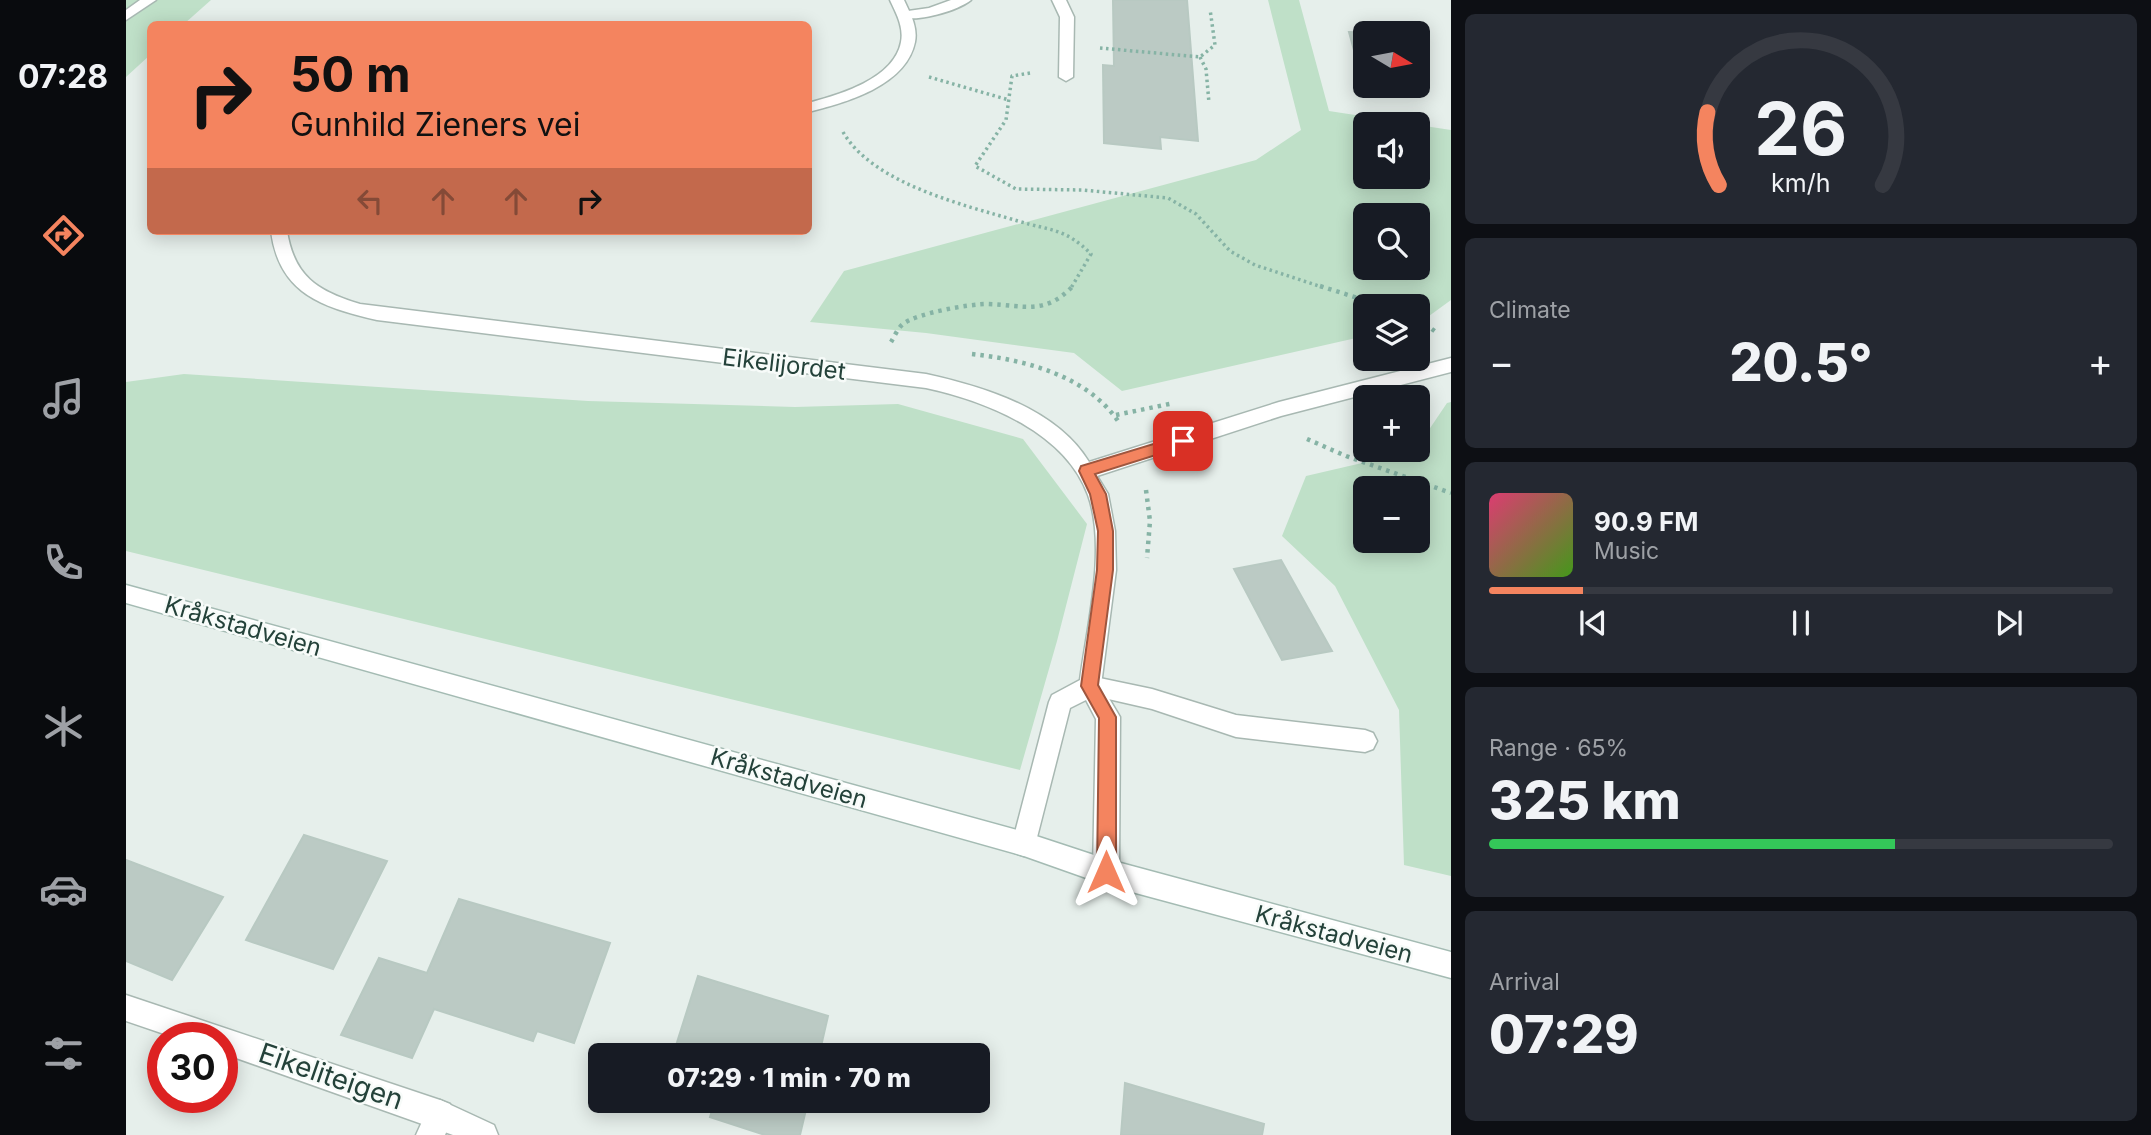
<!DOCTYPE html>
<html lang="en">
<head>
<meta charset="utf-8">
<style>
	body { margin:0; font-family:Inter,sans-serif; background:#242831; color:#f1f3f6; height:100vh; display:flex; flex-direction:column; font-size:26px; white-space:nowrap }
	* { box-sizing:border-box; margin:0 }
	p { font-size:23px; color:#9ea1a6 }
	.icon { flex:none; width:38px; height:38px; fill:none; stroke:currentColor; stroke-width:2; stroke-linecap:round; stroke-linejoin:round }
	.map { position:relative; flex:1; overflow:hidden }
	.sheet { display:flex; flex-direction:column; gap:14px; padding:14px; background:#0d0f14; width:700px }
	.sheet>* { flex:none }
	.top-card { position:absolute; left:21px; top:21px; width:665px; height:214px; border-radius:10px; box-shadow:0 4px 18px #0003; background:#f4845f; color:#111; overflow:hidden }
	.needle { width:46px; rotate:100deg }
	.tools { position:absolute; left:1227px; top:21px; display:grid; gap:14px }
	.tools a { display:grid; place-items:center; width:77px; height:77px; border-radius:10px; background:#171b24; box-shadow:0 4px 18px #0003; font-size:35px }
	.speed { position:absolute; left:21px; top:1022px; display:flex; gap:14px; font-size:35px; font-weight:700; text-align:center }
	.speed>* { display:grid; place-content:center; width:91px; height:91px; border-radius:50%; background:#171b24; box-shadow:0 4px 18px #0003; line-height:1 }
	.speed .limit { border:10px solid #d22; background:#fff; color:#111 }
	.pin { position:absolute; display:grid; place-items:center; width:60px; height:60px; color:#fff; margin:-30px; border-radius:14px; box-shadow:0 4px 10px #0006 }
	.me { position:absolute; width:77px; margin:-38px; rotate:0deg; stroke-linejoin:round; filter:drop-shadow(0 0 5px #0008) }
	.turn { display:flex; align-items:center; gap:24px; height:147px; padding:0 28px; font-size:32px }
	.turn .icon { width:91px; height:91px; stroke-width:2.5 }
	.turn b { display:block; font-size:49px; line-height:60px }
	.lanes { display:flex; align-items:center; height:66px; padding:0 28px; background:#0003; justify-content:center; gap:35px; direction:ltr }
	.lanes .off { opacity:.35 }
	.big { font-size:52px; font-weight:800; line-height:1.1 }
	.sheet .card { flex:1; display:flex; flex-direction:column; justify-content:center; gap:10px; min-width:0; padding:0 24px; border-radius:10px; background:#242831 }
	.sheet .dial { align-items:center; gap:0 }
	.dial svg { height:182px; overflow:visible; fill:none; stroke:#363941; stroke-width:7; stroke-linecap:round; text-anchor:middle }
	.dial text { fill:#f1f3f6; stroke:none }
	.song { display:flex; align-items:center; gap:21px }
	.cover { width:84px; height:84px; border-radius:10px; background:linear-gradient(135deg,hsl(340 70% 55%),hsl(100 70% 35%)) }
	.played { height:7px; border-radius:4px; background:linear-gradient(90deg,#f4845f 15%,#363941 15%) }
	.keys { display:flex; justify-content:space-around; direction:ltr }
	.heat { display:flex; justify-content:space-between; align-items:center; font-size:38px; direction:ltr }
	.charge { height:10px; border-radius:5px; background:linear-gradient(90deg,#34c759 65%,#363941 0) }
	.trip { position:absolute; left:462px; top:1043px; width:402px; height:70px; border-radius:10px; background:#171b24; box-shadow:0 4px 18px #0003; font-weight:800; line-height:70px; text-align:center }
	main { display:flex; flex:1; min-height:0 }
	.tabs { display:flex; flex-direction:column; width:126px; justify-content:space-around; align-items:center; background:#090b0e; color:#9ea1a6 }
	.tabs .icon { width:49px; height:49px }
	.tabs .active { color:#f4845f }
	.tabs b { font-size:32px; color:#f1f3f6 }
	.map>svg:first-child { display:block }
	.green { fill:#bfe0c8; fill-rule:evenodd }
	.building { fill:#bbcac4; stroke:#b8c9c2; stroke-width:2 }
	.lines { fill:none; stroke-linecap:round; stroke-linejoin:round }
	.lane-casing { stroke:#a8b8b2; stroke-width:3 }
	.street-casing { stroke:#a8b8b2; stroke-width:3 }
	.secondary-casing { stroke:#a4bbb3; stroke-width:3 }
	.path-far1 { stroke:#86b3a5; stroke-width:3.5; stroke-dasharray:2.5 3.5; stroke-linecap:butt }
	.path { stroke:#86b3a5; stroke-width:4.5; stroke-dasharray:3.5 5; stroke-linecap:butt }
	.lane { fill:#fff; fill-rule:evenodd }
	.street { fill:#fff; fill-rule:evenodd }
	.secondary { fill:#fff; fill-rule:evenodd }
	.route { fill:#f4845f; stroke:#9f563e; stroke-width:2 }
	.labels { text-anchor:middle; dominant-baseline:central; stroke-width:5; stroke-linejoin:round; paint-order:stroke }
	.street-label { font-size:24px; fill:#24423a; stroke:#f7fbf9 }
	.near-street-label { font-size:28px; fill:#24423a; stroke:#f7fbf9 }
</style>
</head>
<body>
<main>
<nav class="tabs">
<b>07:28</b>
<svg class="icon active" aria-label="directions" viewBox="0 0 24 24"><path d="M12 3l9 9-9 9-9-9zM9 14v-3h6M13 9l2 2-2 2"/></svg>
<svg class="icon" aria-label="music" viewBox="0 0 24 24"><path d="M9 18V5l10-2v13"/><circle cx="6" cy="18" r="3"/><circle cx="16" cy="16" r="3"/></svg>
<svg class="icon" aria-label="phone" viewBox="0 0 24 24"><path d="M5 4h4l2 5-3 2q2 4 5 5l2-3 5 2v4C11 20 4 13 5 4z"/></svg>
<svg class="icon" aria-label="climate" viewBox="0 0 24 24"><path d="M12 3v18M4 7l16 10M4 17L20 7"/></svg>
<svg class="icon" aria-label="car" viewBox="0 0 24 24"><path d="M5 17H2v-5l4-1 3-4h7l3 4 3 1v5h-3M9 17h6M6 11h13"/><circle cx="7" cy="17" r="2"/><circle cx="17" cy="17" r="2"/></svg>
<svg class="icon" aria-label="filters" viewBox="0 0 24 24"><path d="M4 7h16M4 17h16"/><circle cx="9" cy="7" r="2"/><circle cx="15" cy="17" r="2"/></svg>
</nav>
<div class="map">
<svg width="1325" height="1135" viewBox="0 0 1325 1135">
	<rect width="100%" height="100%" fill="#e6efeb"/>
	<!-- green -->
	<path class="green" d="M0,0h85l-27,24h-34v31l-24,22z
		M1142,0h31l30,111 85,13h-49v53h53v-52l33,5v170l-33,24v-18h-53v30l-243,55 -48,-38 -148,-20 -116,-11 34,-51 412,-111 45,-30zM1239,215h53v53h-53z
		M58,374l404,27 207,6 103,-3 125,35 64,85 -30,117 -37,129 -894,-219v-169z
		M1325,402v474l-47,-11 -5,-155 -64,-124 -53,-50 24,-60 112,-26v-4l29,-43zM1292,488v53h-53v-53z"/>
	<!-- building -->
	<path class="building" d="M987,0h74l11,141 -38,-4 1,12 -57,-6 -1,-78 11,1z
		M1223,32l19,1h-3v53h53v-3l3,12 -56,-5z
		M1155,560l51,91 -50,9 -48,-91z
		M178,835l83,26 -54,108 -87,-29z
		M0,860l97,37 -51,83 -46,-19z
		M333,899l151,44 -36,100 -37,-12 -4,10 -99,-32 -22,49 -71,-23 38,-77 48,15z
		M572,976l130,40 -9,39h-146z
		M999,1083l139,41 -2,11h-141z
		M589,1101h93l-8,34h-35l-55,-18z"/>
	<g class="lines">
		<defs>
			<path id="lane" d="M825,0h20c-12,10 -59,25 -72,15l2,-3 28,-4z
				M926,0h14l8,17 -1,60 -7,4 -7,-4 1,-60z
				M964,676l62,13 84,26 129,15 8,3 4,8 -4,8 -8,3 -129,-15 -84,-28 -70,-16 -3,-7 3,-7z
				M314,1100l10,4 4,10 -9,21h-29l14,-31z"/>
			<path id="street" d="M14,0h16l-30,20v-10z
				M764,0h14c6,13 14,27 11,42 -9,44 -70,61 -107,70v-9c31,-8 86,-24 93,-61 3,-15 -5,-29 -11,-42z
				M145,231h16c7,45 30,60 73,73l566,70c58,13 130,34 163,88l190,-60 172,-44v14l-170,44 -184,60 11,18 7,37 1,39 -15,115 19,32 -1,155 -4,9 -9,4 -9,-4 -4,-9 3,-153 -10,-19 -16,8 -37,145 -9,3 -9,-3 -3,-9 37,-142 3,-7 28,-15c7,-54 27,-132 8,-185 -23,-63 -102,-94 -162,-107l-549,-68c-55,-13 -98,-26 -106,-89z
				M0,995l314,105 54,25 4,10h-45l-231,-82v-15h-46l-50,-17z"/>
			<path id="secondary" d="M0,585l898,247 82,27 345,93v26l-345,-93 -82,-29 -898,-253z"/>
		</defs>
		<!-- lane casing -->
		<use href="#lane" class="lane-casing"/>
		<!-- street casing -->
		<use href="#street" class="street-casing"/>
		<!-- secondary casing -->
		<use href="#secondary" class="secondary-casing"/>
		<!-- path-far1 -->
		<path class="path-far1" d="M974,48l100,9 15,-12 -5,-36
			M1074,57l6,12 3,34
			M904,73l-18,3 -6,44 -31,46 41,23 66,1 86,8 28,16 34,37 25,14 70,23
			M803,77l80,23
			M717,132c30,52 121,73 175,89 33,10 47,7 73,33l-20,34"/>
		<!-- path -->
		<path class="path" d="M1194,286l63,20
			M1292,319l18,13
			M765,342c3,-5 7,-14 12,-18 14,-11 67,-20 84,-20 37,1 57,12 86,-18
			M846,354c54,6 117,22 148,70
			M990,415l58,-12
			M1181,439l39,17 105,37
			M1020,490l4,31 -3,37"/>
		<!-- lane -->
		<use href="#lane" class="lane"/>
		<!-- street -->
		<use href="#street" class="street"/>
		<!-- secondary -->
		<use href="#secondary" class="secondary"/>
	</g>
	<!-- route -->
	<path class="route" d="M1057,435l5,2 2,4 -2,4 -93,29 11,20 7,37v39l-15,115 18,32v155l-3,6 -7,3 -6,-3 -3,-6 2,-154 -18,-32 16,-116 1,-39 -8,-37 -11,-23 2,-5z"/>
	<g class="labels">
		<!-- street labels -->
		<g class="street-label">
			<text transform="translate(658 364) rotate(7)">Eikelijordet</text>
			<text transform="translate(117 626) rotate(16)">Kråkstadveien</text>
			<text transform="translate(663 778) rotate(16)">Kråkstadveien</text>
			<text transform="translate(1208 934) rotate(15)">Kråkstadveien</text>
		</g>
		<!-- near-street labels -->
		<g class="near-street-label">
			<text transform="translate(205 1076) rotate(19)">Eikeliteigen</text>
		</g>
	</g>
</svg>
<div class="tools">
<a><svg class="needle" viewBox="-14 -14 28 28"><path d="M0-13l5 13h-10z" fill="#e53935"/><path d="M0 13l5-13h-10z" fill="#9ea1a6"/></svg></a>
<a><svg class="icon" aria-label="sound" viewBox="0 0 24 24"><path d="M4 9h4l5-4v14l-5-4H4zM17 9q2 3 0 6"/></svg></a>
<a><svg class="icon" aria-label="search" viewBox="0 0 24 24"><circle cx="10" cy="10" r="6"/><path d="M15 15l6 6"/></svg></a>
<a><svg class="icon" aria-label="layers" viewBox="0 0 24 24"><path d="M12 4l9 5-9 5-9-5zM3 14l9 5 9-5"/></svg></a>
<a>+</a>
<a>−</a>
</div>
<div class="speed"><div class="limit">30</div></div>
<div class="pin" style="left:1057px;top:441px;background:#d93025"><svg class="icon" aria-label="arrive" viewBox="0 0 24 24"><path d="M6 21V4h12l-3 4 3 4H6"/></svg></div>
<svg class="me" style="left:980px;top:872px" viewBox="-20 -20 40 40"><path d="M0-17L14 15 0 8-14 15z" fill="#f4845f" stroke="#fff" stroke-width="4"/></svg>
<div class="trip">07:29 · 1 min · 70 m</div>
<div class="top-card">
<div class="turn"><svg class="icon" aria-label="right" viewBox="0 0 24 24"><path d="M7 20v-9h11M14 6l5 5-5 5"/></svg><div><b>50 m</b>Gunhild Zieners vei</div></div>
<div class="lanes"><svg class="icon off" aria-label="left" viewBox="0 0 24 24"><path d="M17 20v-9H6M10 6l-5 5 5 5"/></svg><svg class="icon off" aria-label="ahead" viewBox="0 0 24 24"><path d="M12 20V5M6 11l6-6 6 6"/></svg><svg class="icon off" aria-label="ahead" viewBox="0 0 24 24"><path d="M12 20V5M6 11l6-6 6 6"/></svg><svg class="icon" aria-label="right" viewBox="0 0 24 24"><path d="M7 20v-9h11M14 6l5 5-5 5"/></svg></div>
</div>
</div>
<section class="sheet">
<div class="card dial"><svg viewBox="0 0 100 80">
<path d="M14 69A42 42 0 1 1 86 69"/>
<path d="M14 69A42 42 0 0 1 9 37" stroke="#f4845f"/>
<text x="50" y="56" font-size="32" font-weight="700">26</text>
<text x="50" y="72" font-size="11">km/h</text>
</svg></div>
<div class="card"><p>Climate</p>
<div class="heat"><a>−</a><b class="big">20.5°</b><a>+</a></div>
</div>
<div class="card">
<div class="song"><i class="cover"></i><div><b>90.9 FM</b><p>Music</p></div></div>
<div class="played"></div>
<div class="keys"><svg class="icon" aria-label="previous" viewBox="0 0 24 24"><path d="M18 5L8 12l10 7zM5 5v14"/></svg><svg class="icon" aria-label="pause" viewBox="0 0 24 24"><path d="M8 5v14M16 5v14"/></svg><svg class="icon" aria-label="next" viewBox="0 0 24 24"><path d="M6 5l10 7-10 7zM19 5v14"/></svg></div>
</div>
<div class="card"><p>Range · 65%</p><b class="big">325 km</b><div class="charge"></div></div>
<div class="card"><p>Arrival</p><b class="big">07:29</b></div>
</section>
</main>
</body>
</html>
